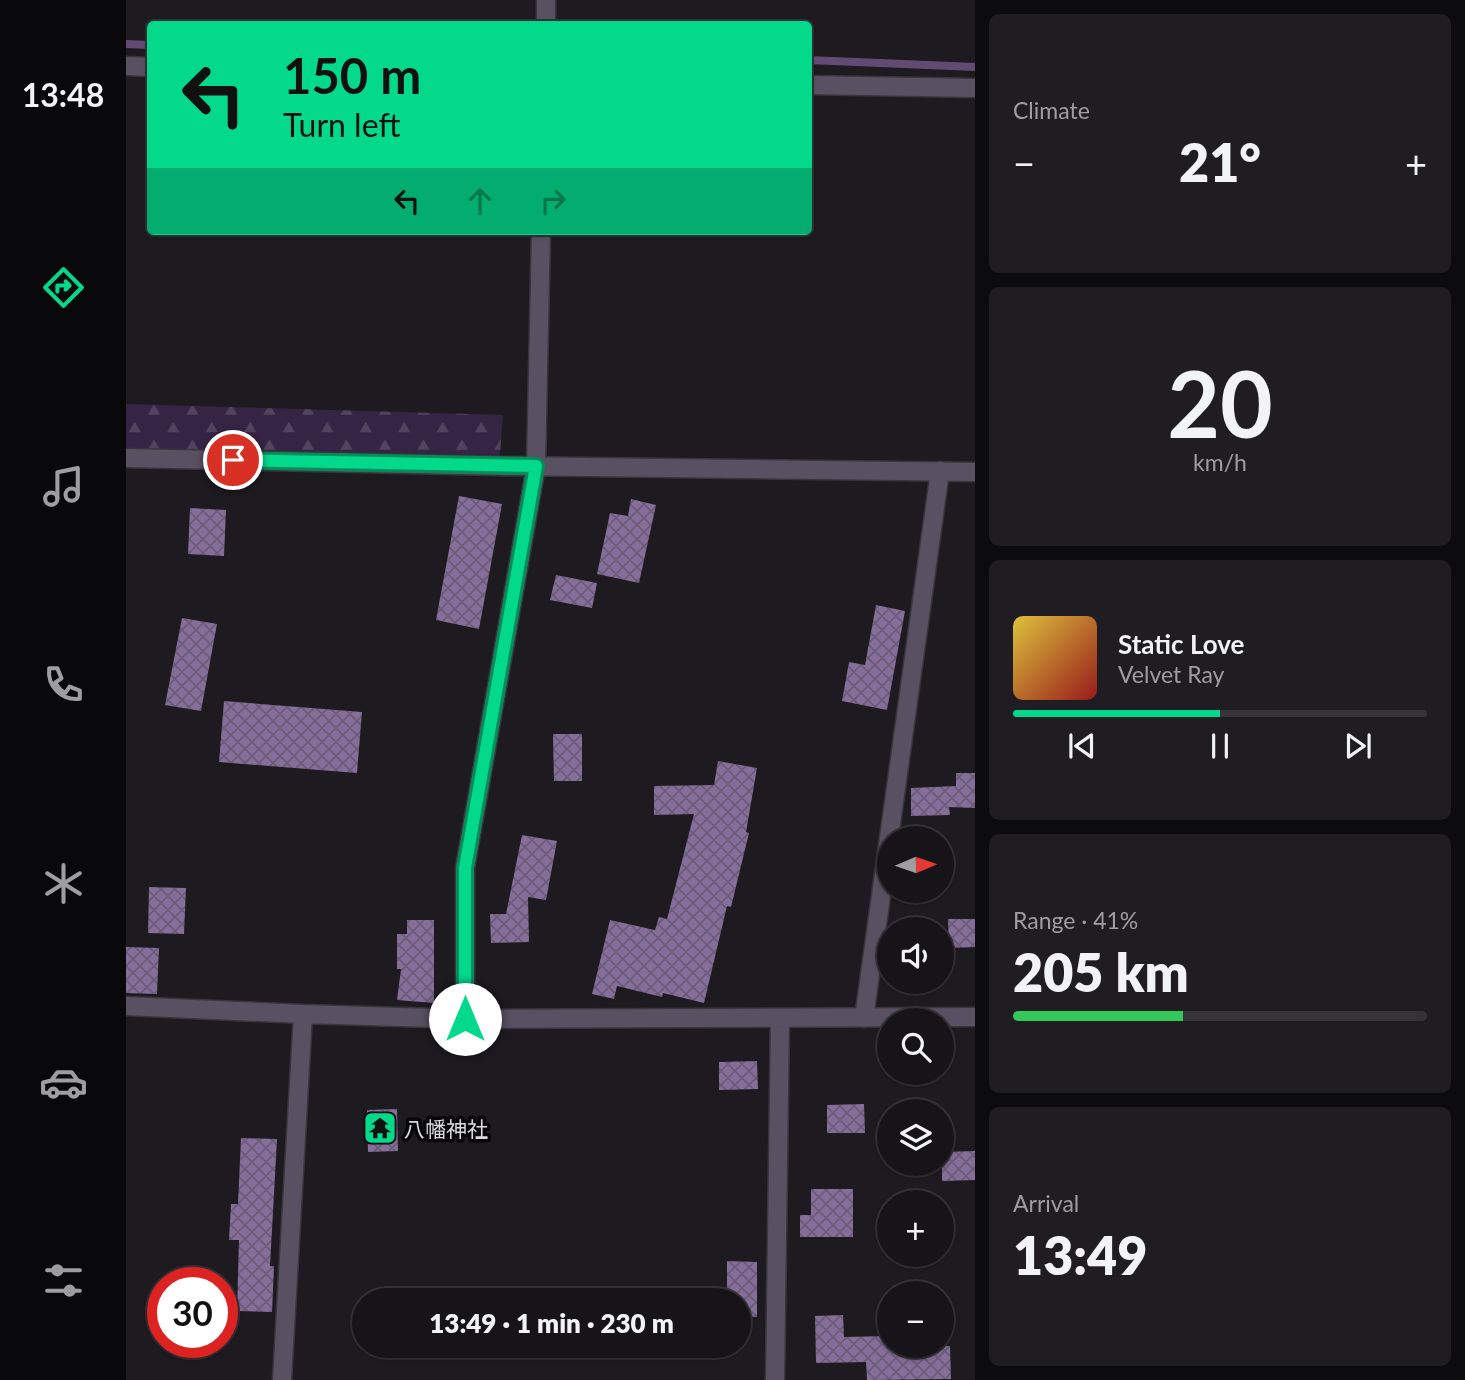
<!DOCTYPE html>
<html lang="en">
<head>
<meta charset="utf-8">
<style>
	body { margin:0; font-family:Lato,"Noto Sans JP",sans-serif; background:#1f1d21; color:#f1f3f6; height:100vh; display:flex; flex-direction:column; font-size:26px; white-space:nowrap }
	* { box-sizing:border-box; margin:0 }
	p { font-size:23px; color:#9e9ea2 }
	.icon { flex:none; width:38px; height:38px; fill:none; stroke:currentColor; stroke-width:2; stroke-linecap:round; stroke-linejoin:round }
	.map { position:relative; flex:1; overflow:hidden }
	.sheet { display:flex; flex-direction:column; gap:14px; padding:14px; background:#0c0b0d; width:490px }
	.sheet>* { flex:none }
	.banner { position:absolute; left:21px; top:21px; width:665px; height:214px; border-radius:7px; box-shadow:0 2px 5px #0004,0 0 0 2px #353337; background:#03d98b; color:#111; overflow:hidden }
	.needle { width:46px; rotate:88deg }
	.tools { position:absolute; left:751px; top:826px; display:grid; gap:14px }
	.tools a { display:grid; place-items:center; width:77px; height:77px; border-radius:50%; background:#161418; box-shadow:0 2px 5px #0004,0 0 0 2px #353337; font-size:35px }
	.speed { position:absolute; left:21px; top:1267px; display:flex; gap:14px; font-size:35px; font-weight:700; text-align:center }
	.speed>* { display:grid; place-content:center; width:91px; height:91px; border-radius:50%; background:#161418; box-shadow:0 2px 5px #0004,0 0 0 2px #353337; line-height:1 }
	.speed .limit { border:10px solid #d22; background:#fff; color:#111 }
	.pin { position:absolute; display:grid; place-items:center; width:60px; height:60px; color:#fff; margin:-30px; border:4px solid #fff; border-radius:50%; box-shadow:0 2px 7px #0007 }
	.me { position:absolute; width:77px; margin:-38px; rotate:0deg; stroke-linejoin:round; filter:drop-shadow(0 0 5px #0008) }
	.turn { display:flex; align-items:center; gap:24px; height:147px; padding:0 21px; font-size:32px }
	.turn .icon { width:91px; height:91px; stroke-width:2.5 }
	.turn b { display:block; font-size:49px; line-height:60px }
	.lanes { display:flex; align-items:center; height:66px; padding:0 21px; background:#0003; justify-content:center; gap:35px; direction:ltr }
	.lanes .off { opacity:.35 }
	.big { font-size:52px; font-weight:800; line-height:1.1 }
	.sheet .card { flex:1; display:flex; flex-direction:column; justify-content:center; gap:10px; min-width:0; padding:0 24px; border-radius:10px; background:#1f1d21 }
	.sheet .dial { align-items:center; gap:0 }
	.dial b { font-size:91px; line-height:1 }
	.song { display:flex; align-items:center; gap:21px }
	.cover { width:84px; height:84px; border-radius:10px; background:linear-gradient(135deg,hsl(50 70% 55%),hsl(0 70% 35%)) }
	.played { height:7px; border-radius:4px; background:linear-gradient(90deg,#03d98b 50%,#353337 50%) }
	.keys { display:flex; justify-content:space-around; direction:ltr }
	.heat { display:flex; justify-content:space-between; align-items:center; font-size:38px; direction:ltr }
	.charge { height:10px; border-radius:5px; background:linear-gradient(90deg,#34c759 41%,#353337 0) }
	.trip { position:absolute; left:226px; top:1288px; width:399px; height:70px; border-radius:35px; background:#161418; box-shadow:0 2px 5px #0004,0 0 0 2px #353337; font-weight:800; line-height:70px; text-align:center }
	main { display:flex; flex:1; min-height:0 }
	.dock { display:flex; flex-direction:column; width:126px; justify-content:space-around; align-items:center; background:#09080a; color:#9e9ea2 }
	.dock .icon { width:49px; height:49px }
	.dock .on { color:#03d98b }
	.dock b { font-size:32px; color:#f1f3f6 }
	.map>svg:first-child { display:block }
	.forest { fill:url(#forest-firs) }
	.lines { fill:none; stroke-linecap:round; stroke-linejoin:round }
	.stream { stroke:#614a74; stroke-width:8 }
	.building { fill:url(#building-cross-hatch) }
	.minor-casing { stroke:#37363a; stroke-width:21 }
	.minor { stroke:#595062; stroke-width:18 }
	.route-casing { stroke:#028d5a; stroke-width:18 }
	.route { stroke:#03d98b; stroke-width:12 }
	.labels { text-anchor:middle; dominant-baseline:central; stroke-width:7; stroke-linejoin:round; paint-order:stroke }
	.poi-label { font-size:21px; fill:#dad9dc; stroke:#070608; text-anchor:start }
</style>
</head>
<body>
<main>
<nav class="dock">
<b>13:48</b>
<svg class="icon on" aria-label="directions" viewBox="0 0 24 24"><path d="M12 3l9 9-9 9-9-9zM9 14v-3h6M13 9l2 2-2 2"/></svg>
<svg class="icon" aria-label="music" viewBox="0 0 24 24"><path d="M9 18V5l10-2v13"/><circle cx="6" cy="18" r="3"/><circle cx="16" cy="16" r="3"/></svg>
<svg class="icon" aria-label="phone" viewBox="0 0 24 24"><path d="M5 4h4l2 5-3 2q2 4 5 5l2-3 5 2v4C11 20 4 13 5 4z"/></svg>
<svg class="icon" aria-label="climate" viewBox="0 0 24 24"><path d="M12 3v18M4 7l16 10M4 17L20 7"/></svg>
<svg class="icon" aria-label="car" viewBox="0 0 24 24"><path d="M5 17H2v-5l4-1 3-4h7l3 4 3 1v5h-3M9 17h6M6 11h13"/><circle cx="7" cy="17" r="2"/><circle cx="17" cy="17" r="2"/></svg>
<svg class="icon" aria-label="filters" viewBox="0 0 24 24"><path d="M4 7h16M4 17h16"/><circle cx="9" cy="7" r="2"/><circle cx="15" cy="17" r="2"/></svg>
</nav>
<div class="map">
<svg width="849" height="1380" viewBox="0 0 849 1380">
	<defs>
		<pattern id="forest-firs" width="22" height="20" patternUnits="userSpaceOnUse" patternTransform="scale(1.75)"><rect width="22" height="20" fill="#362444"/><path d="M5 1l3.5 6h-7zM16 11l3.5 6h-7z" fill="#52435e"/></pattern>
		<pattern id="building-cross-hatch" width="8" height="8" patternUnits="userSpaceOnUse" patternTransform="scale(1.75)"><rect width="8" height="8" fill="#866e9b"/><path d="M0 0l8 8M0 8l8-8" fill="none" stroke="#6a5c77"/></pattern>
	</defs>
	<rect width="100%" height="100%" fill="#1d1b20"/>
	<!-- forest -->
	<path class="forest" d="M0,404l377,11 -4,51 -373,-8z"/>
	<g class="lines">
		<!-- stream -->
		<path class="stream" d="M0,44l24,1
			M682,60l167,7"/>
	</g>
	<!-- building -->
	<path class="building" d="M333,496l43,8 -23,125 -43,-9z
		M505,499l25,6 -17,78 -42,-9 13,-61 18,3z
		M64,508l36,2 -2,46 -36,-2z
		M430,575l41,8 -5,25 -42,-8z
		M750,605l29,6 -18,99 -45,-9 7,-39 16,3z
		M56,618l35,6 -16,87 -36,-6z
		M98,701l138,11 -5,61 -138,-11z
		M427,734h29v47h-28z
		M592,761l39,7 -11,64 3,1 -18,74 -4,-1 -23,97 -41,-10 -1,4 -45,-11 -3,13 -22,-5 18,-74 45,10 4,-13 8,2 27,-105 -40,1v-29l60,-1z
		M830,773h19v35l-26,-1 1,8 -39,1v-28l45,-2z
		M396,835l35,6 -11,59 -18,-3 1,45 -38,1 -1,-29h16z
		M23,887l37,1 -2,46 -36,-1z
		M822,919h27v28l-26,1z
		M281,920h27v83l-37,-3 4,-31h-4v-35h10z
		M0,947l33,1 -2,46 -31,-1z
		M631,1061l1,28 -39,1v-28z
		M738,1104l1,29h-38v-28z
		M271,1109l1,42 -30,1 -1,-42z
		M115,1138l36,1 -7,127h4l-2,46 -35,-1 2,-71h-10l2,-36h7z
		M849,1151v29l-33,1v-29z
		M685,1189h42v48h-53v-22h11z
		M601,1261l30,1v55l-19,-1v-16h-11z
		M717,1315l1,22 45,-1v10h61l1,33 -84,1 -1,-18 -50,1 -1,-47z"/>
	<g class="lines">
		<defs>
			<path id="minor" d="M420,0v24
				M0,66l24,1
				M682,85l167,3
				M0,458l373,8 476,6
				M0,1006l177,8 162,5 510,-2
				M738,1018l76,-547
				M339,1019v-151l71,-402 5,-235
				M156,1380l21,-366
				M649,1380l5,-361"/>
		</defs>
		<!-- minor casing -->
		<use href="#minor" class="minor-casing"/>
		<!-- minor -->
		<use href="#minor" class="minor"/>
	</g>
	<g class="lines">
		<defs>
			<path id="route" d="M107,460l303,6 -71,402v151"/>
		</defs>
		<!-- route casing -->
		<use href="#route" class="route-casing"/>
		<!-- route -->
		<use href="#route" class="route"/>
	</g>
	<!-- icons -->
	<defs>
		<symbol id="temple-square" viewBox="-11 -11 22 22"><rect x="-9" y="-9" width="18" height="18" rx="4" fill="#03d98b" stroke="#070608"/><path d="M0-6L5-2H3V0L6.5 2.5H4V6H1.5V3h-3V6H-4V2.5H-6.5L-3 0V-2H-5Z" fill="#111"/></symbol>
	</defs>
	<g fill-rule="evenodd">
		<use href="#temple-square" x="235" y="1109" width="38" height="38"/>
	</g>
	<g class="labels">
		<!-- poi labels -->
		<g class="poi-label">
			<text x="278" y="1128">八幡神社</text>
		</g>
	</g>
</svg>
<div class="tools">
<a><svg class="needle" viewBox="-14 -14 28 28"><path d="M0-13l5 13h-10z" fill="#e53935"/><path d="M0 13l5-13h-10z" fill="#9e9ea2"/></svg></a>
<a><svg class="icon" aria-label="sound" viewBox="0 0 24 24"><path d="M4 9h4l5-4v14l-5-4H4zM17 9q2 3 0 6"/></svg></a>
<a><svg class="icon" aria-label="search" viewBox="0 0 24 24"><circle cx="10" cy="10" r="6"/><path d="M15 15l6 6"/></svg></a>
<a><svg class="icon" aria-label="layers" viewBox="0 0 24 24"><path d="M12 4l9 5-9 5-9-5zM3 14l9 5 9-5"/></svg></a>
<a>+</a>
<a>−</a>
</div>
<div class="speed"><div class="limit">30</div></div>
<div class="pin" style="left:107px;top:460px;background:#d93025"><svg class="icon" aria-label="arrive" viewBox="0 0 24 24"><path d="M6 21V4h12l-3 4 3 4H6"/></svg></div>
<svg class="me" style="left:339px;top:1019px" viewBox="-20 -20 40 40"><circle r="19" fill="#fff"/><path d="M0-13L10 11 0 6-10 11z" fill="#03d98b"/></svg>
<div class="trip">13:49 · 1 min · 230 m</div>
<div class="banner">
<div class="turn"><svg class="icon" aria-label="left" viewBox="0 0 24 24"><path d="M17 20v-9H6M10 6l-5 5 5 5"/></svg><div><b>150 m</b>Turn left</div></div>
<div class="lanes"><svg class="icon" aria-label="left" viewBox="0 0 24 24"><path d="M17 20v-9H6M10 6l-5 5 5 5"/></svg><svg class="icon off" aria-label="ahead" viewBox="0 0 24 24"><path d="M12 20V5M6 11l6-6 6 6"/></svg><svg class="icon off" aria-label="right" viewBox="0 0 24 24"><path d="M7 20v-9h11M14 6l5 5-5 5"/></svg></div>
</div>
</div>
<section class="sheet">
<div class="card"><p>Climate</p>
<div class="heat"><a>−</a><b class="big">21°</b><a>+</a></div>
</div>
<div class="card dial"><b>20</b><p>km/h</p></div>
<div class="card">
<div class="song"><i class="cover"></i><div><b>Static Love</b><p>Velvet Ray</p></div></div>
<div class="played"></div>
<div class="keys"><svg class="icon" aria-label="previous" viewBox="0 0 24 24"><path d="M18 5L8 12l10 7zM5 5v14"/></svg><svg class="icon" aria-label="pause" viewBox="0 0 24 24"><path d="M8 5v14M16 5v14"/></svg><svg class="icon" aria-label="next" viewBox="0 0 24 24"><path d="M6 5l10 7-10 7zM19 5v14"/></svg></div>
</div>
<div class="card"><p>Range · 41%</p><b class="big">205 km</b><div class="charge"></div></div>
<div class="card"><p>Arrival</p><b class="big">13:49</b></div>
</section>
</main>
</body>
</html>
